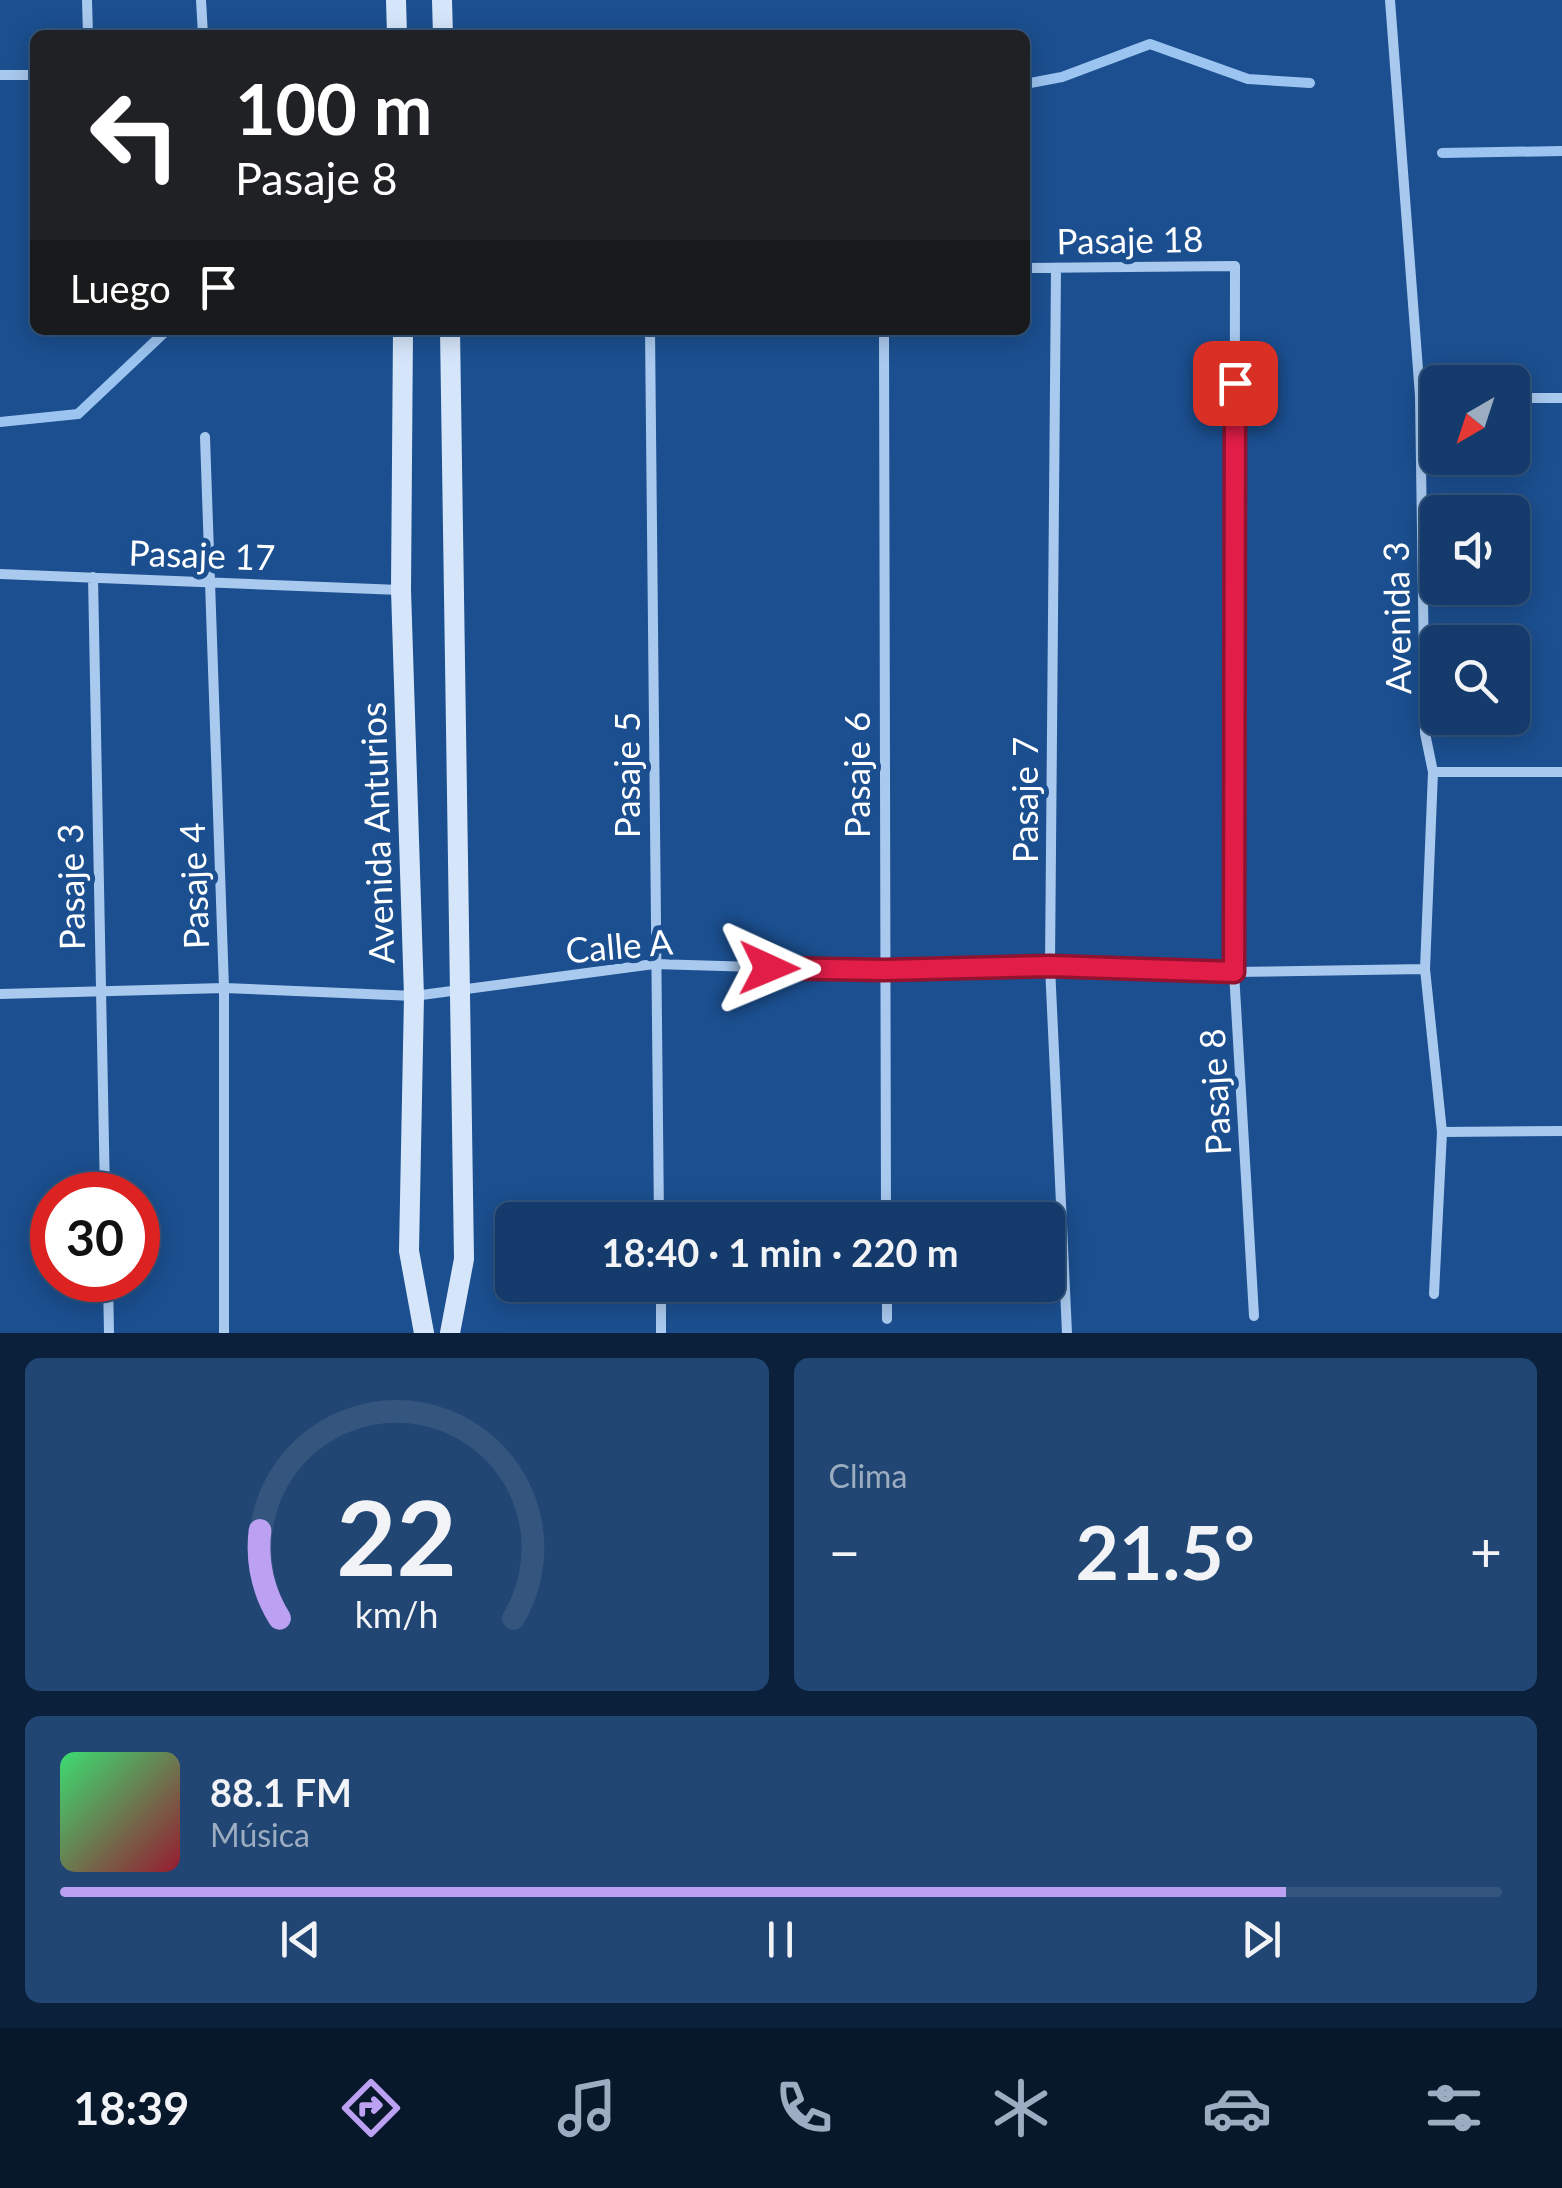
<!DOCTYPE html>
<html lang="es">
<head>
<meta charset="utf-8">
<style>
	body { margin:0; font-family:Lato,sans-serif; background:#214673; color:#f1f3f6; height:100vh; display:flex; flex-direction:column; font-size:38px; white-space:nowrap }
	* { box-sizing:border-box; margin:0 }
	p { font-size:32px; color:#9dadc1 }
	.icon { flex:none; width:55px; height:55px; fill:none; stroke:currentColor; stroke-width:2; stroke-linecap:round; stroke-linejoin:round }
	.map { position:relative; height:1333px; overflow:hidden }
	.side { display:flex; flex-direction:column; gap:25px; padding:25px; background:#0b203b; flex:1 }
	.side>* { flex:none }
	.hud { position:absolute; left:30px; top:30px; width:1000px; height:305px; border-radius:15px; box-shadow:0 5px 25px #0003,0 0 0 2px #33557e; background:#202124; color:#fff; overflow:hidden }
	.needle { width:65px; rotate:219deg }
	.controls { position:absolute; left:1420px; top:365px; display:grid; gap:20px }
	.controls a { display:grid; place-items:center; width:110px; height:110px; border-radius:15px; background:#143b6b; box-shadow:0 5px 25px #0003,0 0 0 2px #33557e; font-size:50px }
	.speed { position:absolute; left:30px; top:1172px; display:flex; gap:20px; font-size:50px; font-weight:700; text-align:center }
	.speed>* { display:grid; place-content:center; width:130px; height:130px; border-radius:50%; background:#143b6b; box-shadow:0 5px 25px #0003,0 0 0 2px #33557e; line-height:1 }
	.speed .limit { border:15px solid #d22; background:#fff; color:#111 }
	.pin { position:absolute; display:grid; place-items:center; width:85px; height:85px; color:#fff; margin:-42px; border-radius:20px; box-shadow:0 5px 15px #0006 }
	.me { position:absolute; width:110px; margin:-55px; rotate:91deg; stroke-linejoin:round; filter:drop-shadow(0 0 8px #0008) }
	.turn { display:flex; align-items:center; gap:35px; height:210px; padding:0 40px; font-size:45px }
	.turn .icon { width:130px; height:130px; stroke-width:2.5 }
	.turn b { display:block; font-size:70px; line-height:85px }
	.then { display:flex; align-items:center; height:95px; padding:0 40px; background:#0003; gap:20px; font-size:38px }
	.big { font-size:75px; font-weight:700; line-height:1.1 }
	.side .tile { flex:1; display:flex; flex-direction:column; justify-content:center; gap:15px; min-width:0; padding:0 35px; border-radius:15px; background:#214673 }
	.side .dial { align-items:center; gap:0 }
	.dial svg { height:260px; overflow:visible; fill:none; stroke:#33557e; stroke-width:7; stroke-linecap:round; text-anchor:middle }
	.dial text { fill:#f1f3f6; stroke:none }
	.song { display:flex; align-items:center; gap:30px }
	.cover { width:120px; height:120px; border-radius:15px; background:linear-gradient(135deg,hsl(140 70% 55%),hsl(350 70% 35%)) }
	.played { height:10px; border-radius:5px; background:linear-gradient(90deg,#bca0f2 85%,#33557e 85%) }
	.keys { display:flex; justify-content:space-around; direction:ltr }
	.heat { display:flex; justify-content:space-between; align-items:center; font-size:55px; direction:ltr }
	.side .tiles { flex:1; display:grid; gap:25px; grid-template-columns:1fr 1fr }
	.tile:last-child { grid-column:span 2 }
	.trip { position:absolute; left:495px; top:1202px; width:570px; height:100px; border-radius:15px; background:#143b6b; box-shadow:0 5px 25px #0003,0 0 0 2px #33557e; font-weight:700; line-height:100px; text-align:center }
	.tab-bar { display:flex; height:160px; justify-content:space-around; align-items:center; background:#08182b; color:#9dadc1 }
	.tab-bar .icon { width:70px; height:70px }
	.tab-bar .selected { color:#bca0f2 }
	.tab-bar b { font-size:45px; color:#f1f3f6 }
	.map>svg:first-child { display:block }
	.lines { fill:none; stroke-linecap:round; stroke-linejoin:round }
	.stream { stroke:#9cc4f0; stroke-width:10 }
	.street { stroke:#a9c9ee; stroke-width:10 }
	.secondary { stroke:#d6e6fa; stroke-width:20 }
	.route-casing { stroke:#92132f; stroke-width:25 }
	.route { stroke:#e11d48; stroke-width:18 }
	.labels { text-anchor:middle; dominant-baseline:central; stroke-width:10; stroke-linejoin:round; paint-order:stroke }
	.street-label { font-size:35px; fill:#fff; stroke:#1b4f8f }
</style>
</head>
<body>
<div class="map">
<svg width="1562" height="1333" viewBox="0 0 1562 1333">
	<rect width="100%" height="100%" fill="#1b4f8f"/>
	<g class="lines">
		<!-- stream -->
		<path class="stream" d="M1025,84l37,-7 88,-33 98,35 62,4
			M1442,153l120,-2
			M0,422l78,-8 89,-84"/>
		<!-- street -->
		<path class="street" d="M87,0l1,35
			M201,0l2,35
			M1390,0l30,396 5,337 8,39 -8,197 17,163 -8,162
			M0,75h35
			M1025,268l210,-2 -1,706 20,344
			M1056,268l-6,698 17,367
			M650,330l9,890
			M884,330l2,890
			M1420,396h18
			M1512,398h50
			M205,437l19,551v345
			M0,574l400,16
			M93,577l12,618
			M1433,772h129
			M0,994l224,-6 190,8 240,-32 230,7 166,-5 184,6 191,-3
			M1442,1132l120,-1
			M108,1280l1,53
			M661,1285v48
			M887,1285v34"/>
		<!-- secondary -->
		<path class="secondary" d="M396,0l1,35
			M442,0l1,35
			M403,330l-2,260 13,406 -5,255 15,82
			M450,330l14,929 -14,74"/>
	</g>
	<g class="lines">
		<defs>
			<path id="route" d="M769,968l115,2 166,-4 184,6 1,-589"/>
		</defs>
		<!-- route casing -->
		<use href="#route" class="route-casing"/>
		<!-- route -->
		<use href="#route" class="route"/>
	</g>
	<g class="labels">
		<!-- street labels -->
		<g class="street-label">
			<text transform="translate(1130 239) rotate(-1)">Pasaje 18</text>
			<text transform="translate(202 554) rotate(2)">Pasaje 17</text>
			<text transform="translate(1396 618) rotate(-91)">Avenida 3</text>
			<text transform="translate(626 775) rotate(-90)">Pasaje 5</text>
			<text transform="translate(856 775) rotate(-90)">Pasaje 6</text>
			<text transform="translate(1024 800) rotate(-90)">Pasaje 7</text>
			<text transform="translate(376 833) rotate(-92)">Avenida Anturios</text>
			<text transform="translate(193 886) rotate(-92)">Pasaje 4</text>
			<text transform="translate(70 887) rotate(-91)">Pasaje 3</text>
			<text transform="translate(619 945) rotate(-5)">Calle A</text>
			<text transform="translate(1214 1092) rotate(-93)">Pasaje 8</text>
		</g>
	</g>
</svg>
<div class="controls">
<a><svg class="needle" viewBox="-14 -14 28 28"><path d="M0-13l5 13h-10z" fill="#e53935"/><path d="M0 13l5-13h-10z" fill="#9dadc1"/></svg></a>
<a><svg class="icon" aria-label="sound" viewBox="0 0 24 24"><path d="M4 9h4l5-4v14l-5-4H4zM17 9q2 3 0 6"/></svg></a>
<a><svg class="icon" aria-label="search" viewBox="0 0 24 24"><circle cx="10" cy="10" r="6"/><path d="M15 15l6 6"/></svg></a>
</div>
<div class="speed"><div class="limit">30</div></div>
<div class="pin" style="left:1235px;top:383px;background:#d93025"><svg class="icon" aria-label="arrive" viewBox="0 0 24 24"><path d="M6 21V4h12l-3 4 3 4H6"/></svg></div>
<svg class="me" style="left:769px;top:968px" viewBox="-20 -20 40 40"><path d="M0-17L14 15 0 8-14 15z" fill="#e11d48" stroke="#fff" stroke-width="4"/></svg>
<div class="trip">18:40 · 1 min · 220 m</div>
<div class="hud">
<div class="turn"><svg class="icon" aria-label="left" viewBox="0 0 24 24"><path d="M17 20v-9H6M10 6l-5 5 5 5"/></svg><div><b>100 m</b>Pasaje 8</div></div>
<div class="then">Luego<svg class="icon" aria-label="arrive" viewBox="0 0 24 24"><path d="M6 21V4h12l-3 4 3 4H6"/></svg></div>
</div>
</div>
<section class="side">
<div class="tiles">
<div class="tile dial"><svg viewBox="0 0 100 80">
<path d="M14 69A42 42 0 1 1 86 69"/>
<path d="M14 69A42 42 0 0 1 8 42" stroke="#bca0f2"/>
<text x="50" y="56" font-size="32" font-weight="700">22</text>
<text x="50" y="72" font-size="11">km/h</text>
</svg></div>
<div class="tile"><p>Clima</p>
<div class="heat"><a>−</a><b class="big">21.5°</b><a>+</a></div>
</div>
<div class="tile">
<div class="song"><i class="cover"></i><div><b>88.1 FM</b><p>Música</p></div></div>
<div class="played"></div>
<div class="keys"><svg class="icon" aria-label="previous" viewBox="0 0 24 24"><path d="M18 5L8 12l10 7zM5 5v14"/></svg><svg class="icon" aria-label="pause" viewBox="0 0 24 24"><path d="M8 5v14M16 5v14"/></svg><svg class="icon" aria-label="next" viewBox="0 0 24 24"><path d="M6 5l10 7-10 7zM19 5v14"/></svg></div>
</div>
</div>
</section>
<nav class="tab-bar">
<b>18:39</b>
<svg class="icon selected" aria-label="directions" viewBox="0 0 24 24"><path d="M12 3l9 9-9 9-9-9zM9 14v-3h6M13 9l2 2-2 2"/></svg>
<svg class="icon" aria-label="music" viewBox="0 0 24 24"><path d="M9 18V5l10-2v13"/><circle cx="6" cy="18" r="3"/><circle cx="16" cy="16" r="3"/></svg>
<svg class="icon" aria-label="phone" viewBox="0 0 24 24"><path d="M5 4h4l2 5-3 2q2 4 5 5l2-3 5 2v4C11 20 4 13 5 4z"/></svg>
<svg class="icon" aria-label="climate" viewBox="0 0 24 24"><path d="M12 3v18M4 7l16 10M4 17L20 7"/></svg>
<svg class="icon" aria-label="car" viewBox="0 0 24 24"><path d="M5 17H2v-5l4-1 3-4h7l3 4 3 1v5h-3M9 17h6M6 11h13"/><circle cx="7" cy="17" r="2"/><circle cx="17" cy="17" r="2"/></svg>
<svg class="icon" aria-label="filters" viewBox="0 0 24 24"><path d="M4 7h16M4 17h16"/><circle cx="9" cy="7" r="2"/><circle cx="15" cy="17" r="2"/></svg>
</nav>
</body>
</html>
